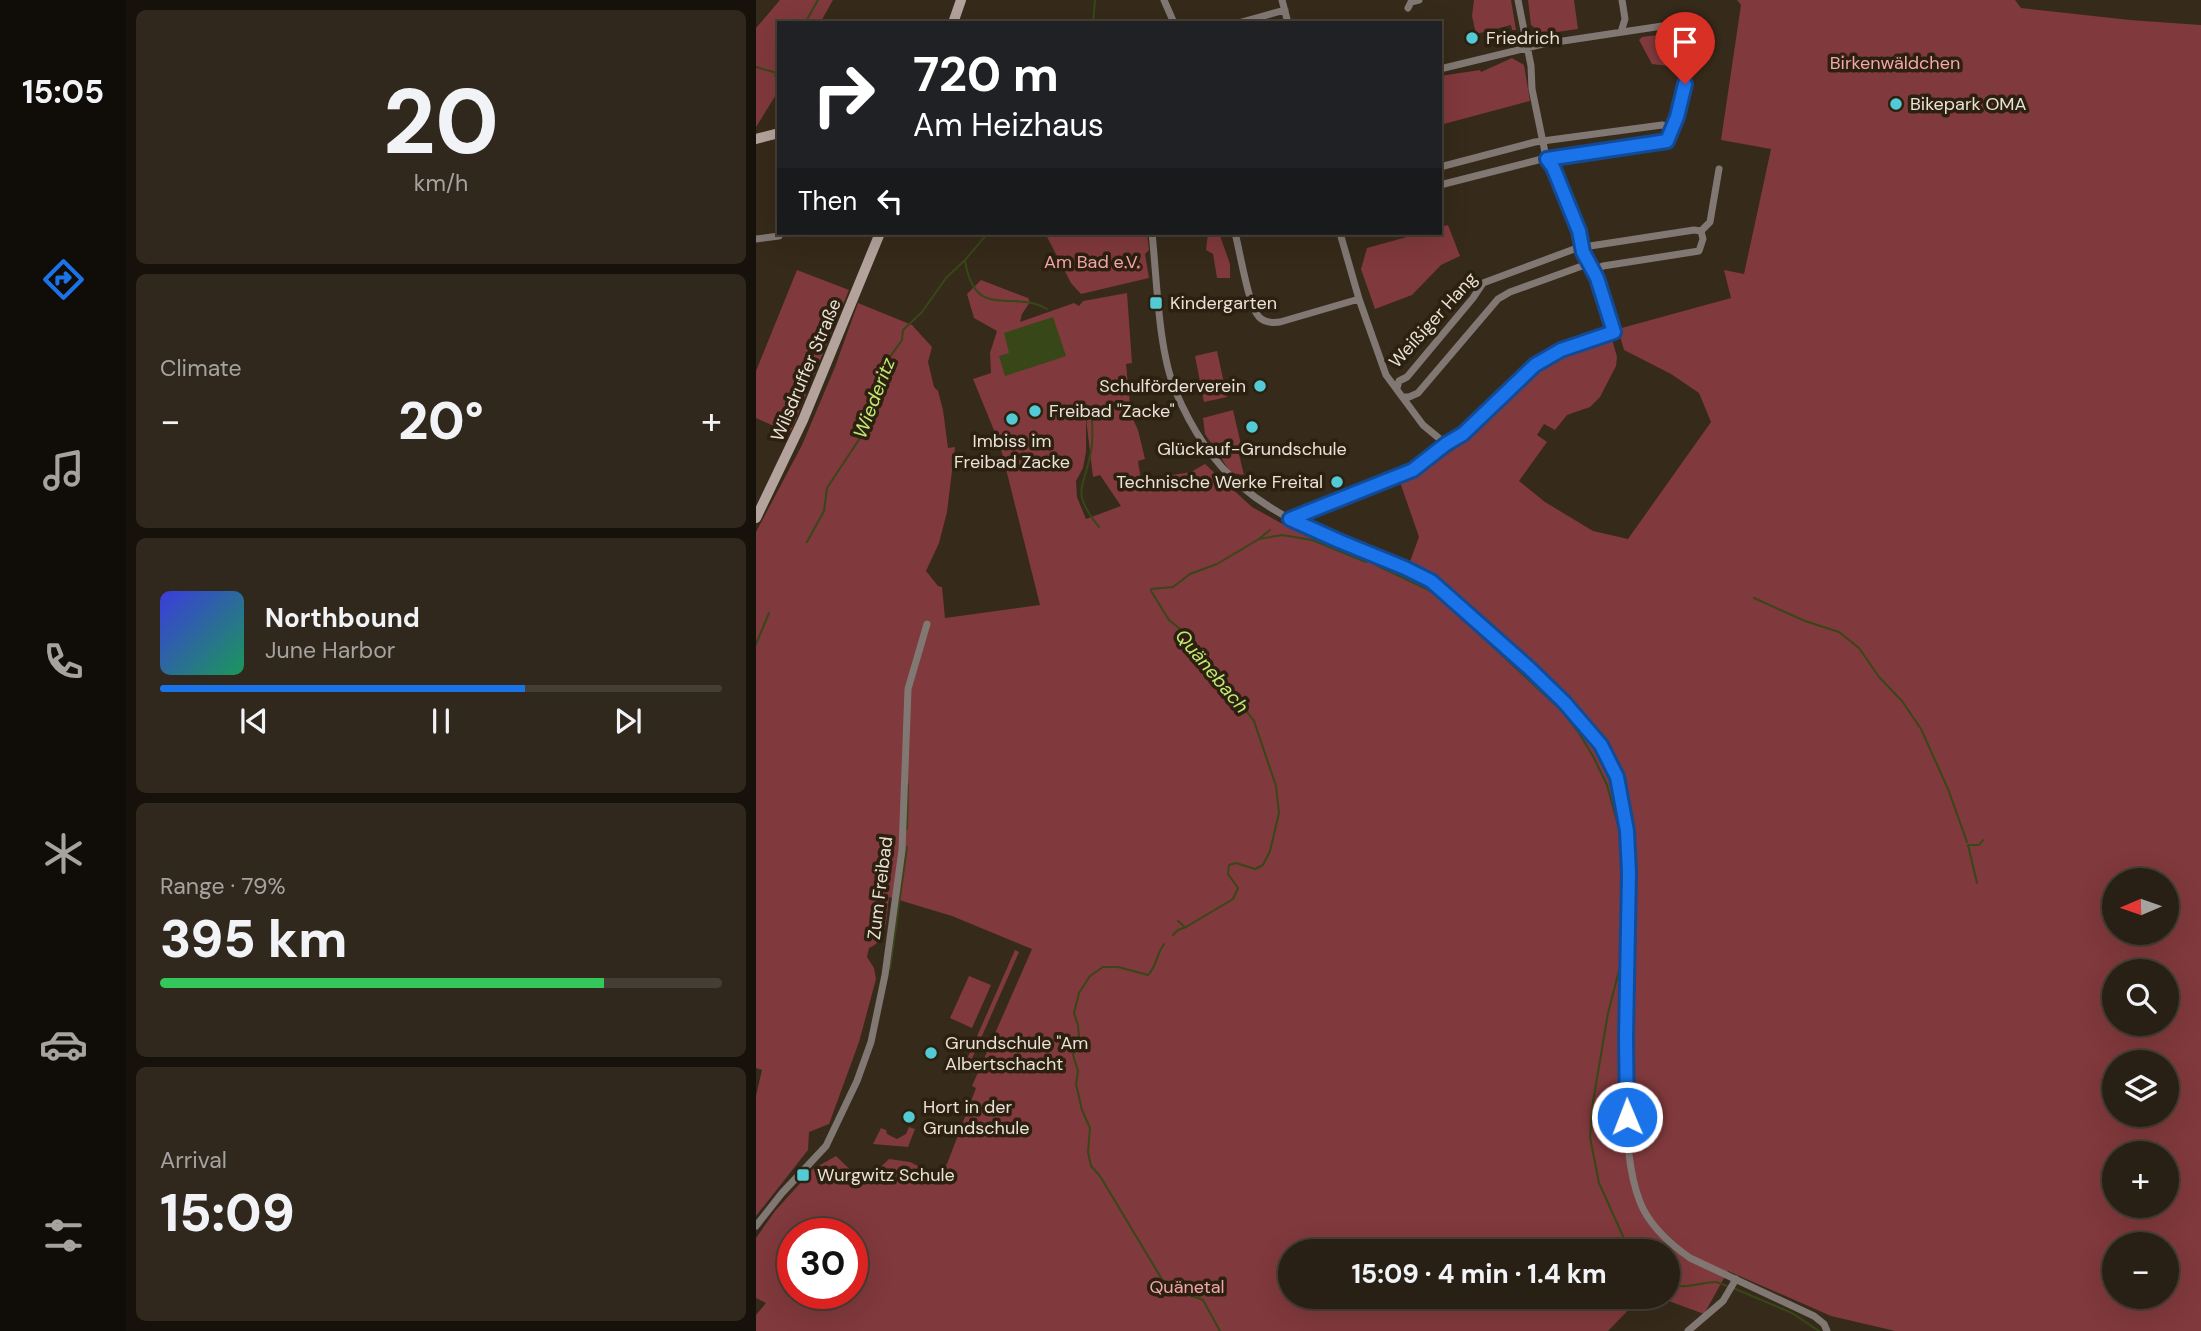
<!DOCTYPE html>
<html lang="en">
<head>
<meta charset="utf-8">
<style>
	body { margin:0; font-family:"DM Sans",sans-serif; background:#30281d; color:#f1f3f6; height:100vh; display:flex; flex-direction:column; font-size:26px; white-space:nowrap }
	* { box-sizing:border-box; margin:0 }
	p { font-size:23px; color:#a5a3a0 }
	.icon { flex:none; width:38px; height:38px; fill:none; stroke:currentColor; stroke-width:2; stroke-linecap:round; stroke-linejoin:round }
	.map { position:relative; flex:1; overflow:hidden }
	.details { display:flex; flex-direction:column; gap:10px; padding:10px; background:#16120b; width:630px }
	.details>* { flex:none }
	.top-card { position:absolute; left:21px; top:21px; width:665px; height:214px; border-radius:0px; box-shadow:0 7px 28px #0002,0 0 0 2px #443e34; background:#202124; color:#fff; overflow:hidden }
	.needle { width:46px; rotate:268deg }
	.controls { position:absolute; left:1346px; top:868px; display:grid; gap:14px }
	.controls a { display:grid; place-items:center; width:77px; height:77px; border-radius:50%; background:#282014; box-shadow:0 7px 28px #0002,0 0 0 2px #443e34; font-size:35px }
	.speed { position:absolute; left:21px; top:1218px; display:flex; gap:14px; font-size:35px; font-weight:700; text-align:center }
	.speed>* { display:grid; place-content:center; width:91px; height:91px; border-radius:50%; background:#282014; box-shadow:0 7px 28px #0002,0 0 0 2px #443e34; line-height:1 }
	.speed .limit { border:10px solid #d22; background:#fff; color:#111 }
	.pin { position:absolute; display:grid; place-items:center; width:60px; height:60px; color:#fff; margin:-72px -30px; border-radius:50% 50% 50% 0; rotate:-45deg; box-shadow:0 0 7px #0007 }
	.pin .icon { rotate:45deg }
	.me { position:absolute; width:77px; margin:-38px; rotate:359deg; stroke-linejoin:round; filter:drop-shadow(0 0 5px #0008) }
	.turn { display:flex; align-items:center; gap:24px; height:147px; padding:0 21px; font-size:32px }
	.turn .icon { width:91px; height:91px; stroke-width:2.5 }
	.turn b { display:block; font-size:49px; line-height:60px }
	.then { display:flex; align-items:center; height:66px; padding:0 21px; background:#0003; gap:14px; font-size:26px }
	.big { font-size:52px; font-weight:800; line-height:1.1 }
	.details .tile { flex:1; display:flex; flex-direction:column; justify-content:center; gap:10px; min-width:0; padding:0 24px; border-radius:10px; background:#30281d }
	.details .dial { align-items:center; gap:0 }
	.dial b { font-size:91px; line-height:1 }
	.song { display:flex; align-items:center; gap:21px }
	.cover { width:84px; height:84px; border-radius:10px; background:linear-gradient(135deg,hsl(240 70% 55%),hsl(150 70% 35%)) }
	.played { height:7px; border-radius:4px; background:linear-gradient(90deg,#1a73e8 65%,#443e34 65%) }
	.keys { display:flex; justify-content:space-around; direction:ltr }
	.heat { display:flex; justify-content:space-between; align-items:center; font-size:38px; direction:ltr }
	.charge { height:10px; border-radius:5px; background:linear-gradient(90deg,#34c759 79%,#443e34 0) }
	.trip { position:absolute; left:522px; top:1239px; width:402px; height:70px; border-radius:35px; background:#282014; box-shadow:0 7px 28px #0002,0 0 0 2px #443e34; font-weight:800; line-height:70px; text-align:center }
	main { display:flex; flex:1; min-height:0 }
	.tab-bar { display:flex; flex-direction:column; width:126px; justify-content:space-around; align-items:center; background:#100d08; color:#a5a3a0 }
	.tab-bar .icon { width:49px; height:49px }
	.tab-bar .active { color:#1a73e8 }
	.tab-bar b { font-size:32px; color:#f1f3f6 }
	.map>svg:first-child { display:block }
	.green { fill:#80393c; fill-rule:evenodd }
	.water { fill:#374717 }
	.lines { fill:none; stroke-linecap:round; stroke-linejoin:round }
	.stream { stroke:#374717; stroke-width:2 }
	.street { stroke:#827873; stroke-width:7 }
	.secondary { stroke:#b3a39c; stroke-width:10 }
	.route-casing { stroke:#114b97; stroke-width:18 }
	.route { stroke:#1a73e8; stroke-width:12 }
	.poi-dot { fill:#52cbd7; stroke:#2c2010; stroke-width:2.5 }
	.labels { text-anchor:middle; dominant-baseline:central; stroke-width:7; stroke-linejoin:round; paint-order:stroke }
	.poi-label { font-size:18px; fill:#eae2d8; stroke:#2c2010; text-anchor:start }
	.park-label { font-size:18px; fill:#f4a7a7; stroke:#2c2010 }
	.street-label { font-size:18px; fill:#eae2d8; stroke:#2c2010 }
	.water-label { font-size:19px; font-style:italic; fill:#c2ea73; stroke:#2c2010 }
</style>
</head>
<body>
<main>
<nav class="tab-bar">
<b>15:05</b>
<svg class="icon active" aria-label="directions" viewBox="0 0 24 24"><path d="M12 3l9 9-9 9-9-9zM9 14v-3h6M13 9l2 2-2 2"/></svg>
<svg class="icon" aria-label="music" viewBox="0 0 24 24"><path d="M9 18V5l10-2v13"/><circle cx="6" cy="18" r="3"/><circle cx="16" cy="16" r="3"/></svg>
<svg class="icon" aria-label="phone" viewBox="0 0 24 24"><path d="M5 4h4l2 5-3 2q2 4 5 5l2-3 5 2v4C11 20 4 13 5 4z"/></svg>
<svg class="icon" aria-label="climate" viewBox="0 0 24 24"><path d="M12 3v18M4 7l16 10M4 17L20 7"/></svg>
<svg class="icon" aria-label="car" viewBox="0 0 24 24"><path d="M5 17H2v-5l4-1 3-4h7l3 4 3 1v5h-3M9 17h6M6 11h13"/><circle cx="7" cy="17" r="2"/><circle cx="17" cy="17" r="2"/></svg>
<svg class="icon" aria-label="filters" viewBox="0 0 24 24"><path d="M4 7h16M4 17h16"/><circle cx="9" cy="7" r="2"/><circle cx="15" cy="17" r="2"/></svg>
</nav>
<section class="details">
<div class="tile dial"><b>20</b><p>km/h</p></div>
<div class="tile"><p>Climate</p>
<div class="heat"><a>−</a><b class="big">20°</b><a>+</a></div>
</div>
<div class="tile">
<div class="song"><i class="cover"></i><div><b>Northbound</b><p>June Harbor</p></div></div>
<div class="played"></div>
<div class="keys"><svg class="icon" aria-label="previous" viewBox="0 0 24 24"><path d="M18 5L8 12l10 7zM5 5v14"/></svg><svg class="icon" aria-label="pause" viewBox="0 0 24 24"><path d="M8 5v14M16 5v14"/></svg><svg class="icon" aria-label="next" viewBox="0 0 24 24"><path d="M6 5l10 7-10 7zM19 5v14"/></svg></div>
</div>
<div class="tile"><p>Range · 79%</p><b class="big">395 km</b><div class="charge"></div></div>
<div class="tile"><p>Arrival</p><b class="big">15:09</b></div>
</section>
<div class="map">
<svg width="1445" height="1331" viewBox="0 0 1445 1331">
	<rect width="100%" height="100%" fill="#362a1a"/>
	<!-- green -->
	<path class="green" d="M24,0h53l-13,23h-41v67l-23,37v-99z
		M718,0h37l5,30h-4l-1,-5 -35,9 -4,-18z
		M772,0h46l4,29 -35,5 -12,-9z
		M981,0h278l6,8 109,12 71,5v1306h-306l-64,-15 -103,-45 -24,43 -46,-17h10v-46h-378v46h351l-33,34h-852v-16l10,-12 -10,-5v-60l19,-27 38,-42 23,-13 28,27 25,-24 21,3 24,12 13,-10 29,-76 -4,-2 60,-137 -80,-33 -63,-19c-3,19 -1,44 -20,51l-2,9 7,11 2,11 -17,63 -30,82 -20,8 -1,18 -52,66v-120l6,-26 -6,-2v-536l46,-87 33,-78 23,-64 54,22 20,22 -4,15 6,25 4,4 5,19 5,38 7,-1 -8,65 -8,31 -13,28 12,15 4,1 3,31 95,-13 -40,-160 -27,-66 18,-6 -1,-20 7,-22 -23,-13 -7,-24 14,-14 47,18 2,4 -8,12 -2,8 54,-19 5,3 4,-5 44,-8 5,70 -6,1 5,51 7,15 7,29 -7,2 3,19 50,-8 14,-8 47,43 36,20 76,29 41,19 14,-38 -19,-55 28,-14 38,-27 77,-73 15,-10 54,-19 5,18 -1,9 -16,31 -10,10 -23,8 -12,15 -11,-6 -7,11 10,7 -28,39 26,21 48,29 35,8 83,-117 -12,-29 -28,-19 -47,-24 -6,-21 113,-31 -7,-28 20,4 27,-125 -50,-9 20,-135zM330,418l7,59 7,-2 21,31 -35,13 -9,-22 -1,-16 7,-13 3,-16zM1358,880h52v53h-52zM1358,971h52v53h-52zM1358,1062h52v53h-52zM1358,1153h52v53h-52zM37,1234h59v59h-59zM1358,1244h52v53h-52z
		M926,32l-5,35 -25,-3 -13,-24 3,-3z
		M756,58l12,7 6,36 -90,24v-49l40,-6 1,2z
		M692,225l12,31 -19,9 -29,30 -37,14 -14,-40 6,-21 54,-15h19v-6z
		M289,233h102l2,17 -4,4 4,24 -68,16 -10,-11z
		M452,233h11l11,31v14h-13l-4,-24 -7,-4z
		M41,270l52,20 -59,143 -34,-15v-47z
		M461,351l10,46 -23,5 -9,-46z
		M477,410l9,39 -4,1 6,25 -13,-2 -26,-39 -2,-16z
		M259,950l4,2 -52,118 -4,-2z
		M213,976l22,9 -19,43 -22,-10z
		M153,1127l6,2 -7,18 -35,-3 8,-16 5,2 1,4 10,5 9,-5z"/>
	<!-- water -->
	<path class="water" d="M297,317l13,39 -61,20 -6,-20 10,-3 -5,-20z"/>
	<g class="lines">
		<!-- stream -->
		<path class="stream" d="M49,23l13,-23
			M337,23l2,-23
			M0,67l21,6
			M19,76l4,-7
			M209,261c11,62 46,27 82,48
			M335,407c1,14 3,30 0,44 -7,40 -21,39 8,76
			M504,538l10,-8
			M51,542l17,-31 3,-23 37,-56 17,-50 2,-15 19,-27 1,-10 19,-18 24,-34 19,-18 23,-27
			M620,565l59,28 126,117 18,23 15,25 13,27 15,54
			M395,589l22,-2 17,-13 27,-10 42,-25 23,-4 30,5 54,22
			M395,591l18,29 21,17 64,84 22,65 3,27 -9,38 -7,14 -8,4 -19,-6 -7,2 -1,9 10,14 -5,11 -47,28 -8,3 -5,5
			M998,598l51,23 34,11 20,16 20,29 23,24 19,28 27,60 19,53
			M0,644l13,-31
			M151,829l1,-45
			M866,856l2,54 -3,53 -13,50 -15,89 -3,35 9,46 28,62 7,6
			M1221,883l-9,-38h11l4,-5
			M422,921l7,6
			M408,944c-8,11 -7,22 -16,31l-30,-8h-15l-13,9 -11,17 -5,20 4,12 1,12 -6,18 5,16 -2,13 6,26 8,18 -2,24 3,14 9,10 63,105 19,11 21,8 17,31
			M134,969l17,-122
			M912,1281c13,11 32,1 48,1 4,1 8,3 11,4
			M977,1288l59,25 27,18"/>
		<!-- street -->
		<path class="street" d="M408,0l10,23
			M526,0l6,23
			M652,8l3,-6 8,-2
			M482,23l47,-13
			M865,32l4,-13 -3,-19
			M684,69l103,-25 146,-22 6,7 -18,88 -10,24 -129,19 -98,25
			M684,167l95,-25 127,-17 11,3
			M396,233c5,46 6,115 23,157 36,86 84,119 168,153 28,11 56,21 82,35 18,10 34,26 49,40 37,32 73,65 105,102 8,9 18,18 24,29 35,64 27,142 24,212 -1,45 -2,89 -1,134 1,35 1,74 14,107 9,23 30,42 50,56l124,58 10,8 3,7
			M479,233c5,18 13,72 24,84 6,6 14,6 21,5l79,-23
			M584,233l19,66 27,76 37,50 23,19
			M0,239l23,-3
			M837,271l10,-5 96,-15 4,-12 -2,-8
			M641,388l2,-7 8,-4 66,-79 10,-15 94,-35 117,-18 7,1 9,-9 9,-53
			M647,397h6l9,-4 80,-94 12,-7 72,-26 4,-5
			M534,518l123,-48 33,-26 17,-10 72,-69 26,-15 53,-18 -17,-54 -14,-26 -4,-21 -26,-64 -7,-10 -14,-68 -1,-23 -13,-66
			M0,1226l26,-33 44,-47 31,-65 14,-39 14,-67 17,-125 6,-161 19,-65
			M932,1331l35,-30 13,-22"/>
		<!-- secondary -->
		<path class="secondary" d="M197,23l8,-23
			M0,139l23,-6
			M0,518l47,-98 77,-187"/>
	</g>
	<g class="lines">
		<defs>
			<path id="route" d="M871,1117l-1,-80 3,-164 -2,-42 -10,-54 -16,-32 -37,-43 -35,-34 -98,-87 -26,-13 -66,-27 -49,-22 123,-49 33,-26 17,-10 72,-69 26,-15 53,-18 -17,-54 -14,-26 -4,-21 -26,-64 -6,-8 120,-18 10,-24 8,-33"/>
		</defs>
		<!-- route casing -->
		<use href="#route" class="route-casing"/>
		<!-- route -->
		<use href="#route" class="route"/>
	</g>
	<!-- markers -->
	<g class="poi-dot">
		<circle cx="716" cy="38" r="7"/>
		<circle cx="1140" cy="104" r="7"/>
		<rect x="393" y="296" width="14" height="14" rx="3.5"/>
		<circle cx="504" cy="386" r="7"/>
		<circle cx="279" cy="411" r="7"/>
		<circle cx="256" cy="419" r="7"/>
		<circle cx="496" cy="427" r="7"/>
		<circle cx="581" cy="482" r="7"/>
		<circle cx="175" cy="1053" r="7"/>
		<circle cx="153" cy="1117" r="7"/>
		<rect x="40" y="1168" width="14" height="14" rx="3.5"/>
	</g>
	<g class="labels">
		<!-- poi labels -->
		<g class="poi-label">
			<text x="730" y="38">Friedrich</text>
			<text x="1154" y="104">Bikepark OMA</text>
			<text x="414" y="303">Kindergarten</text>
			<text x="490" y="386" text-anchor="end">Schulförderverein</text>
			<text x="293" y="411">Freibad "Zacke"</text>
			<text x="256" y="441" text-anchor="middle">Imbiss im<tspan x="256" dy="21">Freibad Zacke</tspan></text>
			<text x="496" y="449" text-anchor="middle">Glückauf-Grundschule</text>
			<text x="567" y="482" text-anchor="end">Technische Werke Freital</text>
			<text x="189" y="1043">Grundschule "Am<tspan x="189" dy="21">Albertschacht</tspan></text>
			<text x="167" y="1107">Hort in der<tspan x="167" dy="21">Grundschule</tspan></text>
			<text x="61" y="1175">Wurgwitz Schule</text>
		</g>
		<!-- park labels -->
		<g class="park-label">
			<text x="1139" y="63">Birkenwäldchen</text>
			<text x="336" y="262">Am Bad e.V.</text>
			<text x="431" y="1287">Quänetal</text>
		</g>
		<!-- street labels -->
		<g class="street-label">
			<text transform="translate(677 320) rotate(-48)">Weißiger Hang</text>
			<text transform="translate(50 370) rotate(-67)">Wilsdruffer Straße</text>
			<text transform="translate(124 888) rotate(-83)">Zum Freibad</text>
		</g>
		<!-- water labels -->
		<g class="water-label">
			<text transform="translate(118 398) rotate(-69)">Wiederitz</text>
			<text transform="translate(456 671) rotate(50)">Quänebach</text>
		</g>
	</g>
</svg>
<div class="controls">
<a><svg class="needle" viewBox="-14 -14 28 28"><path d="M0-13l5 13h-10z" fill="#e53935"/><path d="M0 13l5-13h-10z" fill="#a5a3a0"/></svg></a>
<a><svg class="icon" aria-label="search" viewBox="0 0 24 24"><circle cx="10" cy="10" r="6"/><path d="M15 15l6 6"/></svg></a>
<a><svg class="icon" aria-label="layers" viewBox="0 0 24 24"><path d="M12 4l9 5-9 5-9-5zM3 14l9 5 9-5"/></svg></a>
<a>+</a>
<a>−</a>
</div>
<div class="speed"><div class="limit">30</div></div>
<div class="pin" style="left:929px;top:84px;background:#d93025"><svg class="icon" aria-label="arrive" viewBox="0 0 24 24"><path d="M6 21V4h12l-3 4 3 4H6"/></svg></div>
<svg class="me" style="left:871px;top:1117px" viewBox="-20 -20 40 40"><circle r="17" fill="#1a73e8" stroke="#fff" stroke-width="3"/><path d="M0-11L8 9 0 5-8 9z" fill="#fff"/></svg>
<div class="trip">15:09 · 4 min · 1.4 km</div>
<div class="top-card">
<div class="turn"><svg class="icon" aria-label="right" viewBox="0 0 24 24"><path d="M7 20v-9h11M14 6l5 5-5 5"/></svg><div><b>720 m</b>Am Heizhaus</div></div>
<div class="then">Then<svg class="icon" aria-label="left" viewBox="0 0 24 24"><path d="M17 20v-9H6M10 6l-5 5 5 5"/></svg></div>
</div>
</div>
</main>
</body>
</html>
